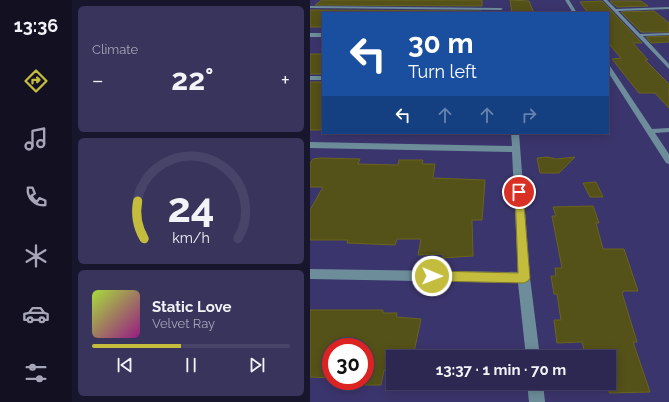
<!DOCTYPE html>
<html lang="en">
<head>
<meta charset="utf-8">
<style>
	body { margin:0; font-family:Raleway,sans-serif; background:#38345c; color:#f1f3f6; height:100vh; display:flex; flex-direction:column; font-size:15px; white-space:nowrap }
	* { box-sizing:border-box; margin:0 }
	p { font-size:13px; color:#a6a6b8 }
	.icon { flex:none; width:22px; height:22px; fill:none; stroke:currentColor; stroke-width:2; stroke-linecap:round; stroke-linejoin:round }
	.map { position:relative; flex:1; overflow:hidden }
	.sheet { display:flex; flex-direction:column; gap:6px; padding:6px; background:#18162d; width:238px }
	.sheet>* { flex:none }
	.top-card { position:absolute; left:12px; top:12px; width:287px; height:122px; border-radius:0px; box-shadow:0 2px 10px #0003,0 0 0 1px #484469; background:#1a4fa0; color:#fff; overflow:hidden }
	.speed { position:absolute; left:12px; top:338px; display:flex; gap:8px; font-size:20px; font-weight:700; text-align:center }
	.speed>* { display:grid; place-content:center; width:52px; height:52px; border-radius:50%; background:#2c2852; box-shadow:0 2px 10px #0003,0 0 0 1px #484469; line-height:1 }
	.speed .limit { border:6px solid #d22; background:#fff; color:#111 }
	.pin { position:absolute; display:grid; place-items:center; width:34px; height:34px; color:#fff; margin:-17px; border:2px solid #fff; border-radius:50%; box-shadow:0 1px 4px #0007 }
	.me { position:absolute; width:44px; margin:-22px; rotate:91deg; stroke-linejoin:round; filter:drop-shadow(0 0 3px #0008) }
	.turn { display:flex; align-items:center; gap:14px; height:84px; padding:0 20px; font-size:18px }
	.turn .icon { width:52px; height:52px; stroke-width:2.5 }
	.turn b { display:block; font-size:28px; line-height:34px }
	.lanes { display:flex; align-items:center; height:38px; padding:0 20px; background:#0003; justify-content:center; gap:20px; direction:ltr }
	.lanes .off { opacity:.35 }
	.big { font-size:30px; font-weight:700; line-height:1.1 }
	.sheet .card { flex:1; display:flex; flex-direction:column; justify-content:center; gap:6px; min-width:0; padding:0 14px; border-radius:6px; background:#38345c }
	.sheet .dial { align-items:center; gap:0 }
	.dial svg { height:104px; overflow:visible; fill:none; stroke:#484469; stroke-width:7; stroke-linecap:round; text-anchor:middle }
	.dial text { fill:#f1f3f6; stroke:none }
	.song { display:flex; align-items:center; gap:12px }
	.cover { width:48px; height:48px; border-radius:6px; background:linear-gradient(135deg,hsl(80 70% 55%),hsl(310 70% 35%)) }
	.played { height:4px; border-radius:2px; background:linear-gradient(90deg,#c4bc3d 45%,#484469 45%) }
	.keys { display:flex; justify-content:space-around; direction:ltr }
	.heat { display:flex; justify-content:space-between; align-items:center; font-size:22px; direction:ltr }
	.trip { position:absolute; left:76px; top:350px; width:230px; height:40px; border-radius:0px; background:#2c2852; box-shadow:0 2px 10px #0003,0 0 0 1px #484469; font-weight:700; line-height:40px; text-align:center }
	main { display:flex; flex:1; min-height:0 }
	.dock { display:flex; flex-direction:column; width:72px; justify-content:space-around; align-items:center; background:#121021; color:#a6a6b8 }
	.dock .icon { width:28px; height:28px }
	.dock .selected { color:#c4bc3d }
	.dock b { font-size:18px; color:#f1f3f6 }
	.map>svg:first-child { display:block }
	.building { fill:#545119; stroke:#6a651c }
	.lines { fill:none; stroke-linecap:round; stroke-linejoin:round }
	.minor { fill:#6d8d9b; fill-rule:evenodd }
	.route { fill:#c4bc3d; stroke:#7f7a28 }
</style>
</head>
<body>
<main>
<nav class="dock">
<b>13:36</b>
<svg class="icon selected" aria-label="directions" viewBox="0 0 24 24"><path d="M12 3l9 9-9 9-9-9zM9 14v-3h6M13 9l2 2-2 2"/></svg>
<svg class="icon" aria-label="music" viewBox="0 0 24 24"><path d="M9 18V5l10-2v13"/><circle cx="6" cy="18" r="3"/><circle cx="16" cy="16" r="3"/></svg>
<svg class="icon" aria-label="phone" viewBox="0 0 24 24"><path d="M5 4h4l2 5-3 2q2 4 5 5l2-3 5 2v4C11 20 4 13 5 4z"/></svg>
<svg class="icon" aria-label="climate" viewBox="0 0 24 24"><path d="M12 3v18M4 7l16 10M4 17L20 7"/></svg>
<svg class="icon" aria-label="car" viewBox="0 0 24 24"><path d="M5 17H2v-5l4-1 3-4h7l3 4 3 1v5h-3M9 17h6M6 11h13"/><circle cx="7" cy="17" r="2"/><circle cx="17" cy="17" r="2"/></svg>
<svg class="icon" aria-label="filters" viewBox="0 0 24 24"><path d="M4 7h16M4 17h16"/><circle cx="9" cy="7" r="2"/><circle cx="15" cy="17" r="2"/></svg>
</nav>
<section class="sheet">
<div class="card"><p>Climate</p>
<div class="heat"><a>−</a><b class="big">22°</b><a>+</a></div>
</div>
<div class="card dial"><svg viewBox="0 0 100 80">
<path d="M14 69A42 42 0 1 1 86 69"/>
<path d="M14 69A42 42 0 0 1 9 40" stroke="#c4bc3d"/>
<text x="50" y="56" font-size="32" font-weight="700">24</text>
<text x="50" y="72" font-size="11">km/h</text>
</svg></div>
<div class="card">
<div class="song"><i class="cover"></i><div><b>Static Love</b><p>Velvet Ray</p></div></div>
<div class="played"></div>
<div class="keys"><svg class="icon" aria-label="previous" viewBox="0 0 24 24"><path d="M18 5L8 12l10 7zM5 5v14"/></svg><svg class="icon" aria-label="pause" viewBox="0 0 24 24"><path d="M8 5v14M16 5v14"/></svg><svg class="icon" aria-label="next" viewBox="0 0 24 24"><path d="M6 5l10 7-10 7zM19 5v14"/></svg></div>
</div>
</section>
<div class="map">
<svg width="359" height="402" viewBox="0 0 359 402">
	<rect width="100%" height="100%" fill="#3b356d"/>
	<!-- building -->
	<path class="building" d="M12,0h160v6l-167,-1z
		M200,0l19,1 5,12h-22z
		M292,1l40,42h-9l15,17h-3l24,24v24l-14,-15h-16l-27,-34 9,-1 -13,-15v-30h-20l-8,-11z
		M300,1h31l7,5 -31,1z
		M0,10l171,1v2h-158v14h-13z
		M344,11l15,12v9h-28l-20,-20z
		M359,36v6l-18,1 -5,-6z
		M0,54h13v20h-13z
		M0,82h13v48h-13z
		M237,157l9,2 19,-2 -16,16h-19l-3,-15z
		M11,158l39,1 -2,5 40,1 1,-5h24l-1,4h13l-2,14 52,2 -3,40h-10l1,36 -30,2v-4l-25,1 3,-16h-24l-2,6 -48,-2 1,-3h-38v-30l13,-23h-13v-24l3,-4z
		M286,182l7,15h-13l-7,-14z
		M283,206l6,17h-3l7,26h21l14,42h-15v2h-1l15,49h-4l17,50 -41,1v-36h-23l-4,-15 -25,1 -3,-23h7l-4,-26h-3l-3,-18h5l-1,-8h7l-10,-52h4l-3,-9z
		M0,310h73v3h14l-1,4 25,2 -8,38h-20v14l-9,-1 -3,15h-16v-38h-34v31l-21,-1z"/>
	<g class="lines">
		<!-- minor -->
		<path class="minor" d="M255,0h4l8,13h-4z
			M293,0h4l9,9 53,-2v2l-51,2 22,23 29,-1v2l-26,1 26,28v5z
			M0,6l191,2 2,1 -2,1 -191,-2z
			M0,33h13v4h-13z
			M298,65l2,1 42,63 17,-1v4l-14,1 14,21v10l-3,-1 -58,-91z
			M0,76h13v4h-13z
			M201,133h8l11,145 10,79h-14l-8,-74 -208,-4v-10l208,3 -6,-120 -202,-4v-6l202,4z
			M217,383h16l2,19h-16z"/>
	</g>
	<!-- route -->
	<path class="route" d="M209,189l4,3 7,86 -2,3 -4,2 -92,-2 -4,-1 -1,-4 1,-3 4,-2 86,2 -3,-81z"/>
</svg>
<div class="speed"><div class="limit">30</div></div>
<div class="pin" style="left:209px;top:192px;background:#d93025"><svg class="icon" aria-label="arrive" viewBox="0 0 24 24"><path d="M6 21V4h12l-3 4 3 4H6"/></svg></div>
<svg class="me" style="left:122px;top:276px" viewBox="-20 -20 40 40"><circle r="17" fill="#c4bc3d" stroke="#fff" stroke-width="3"/><path d="M0-11L8 9 0 5-8 9z" fill="#fff"/></svg>
<div class="trip">13:37 · 1 min · 70 m</div>
<div class="top-card">
<div class="turn"><svg class="icon" aria-label="left" viewBox="0 0 24 24"><path d="M17 20v-9H6M10 6l-5 5 5 5"/></svg><div><b>30 m</b>Turn left</div></div>
<div class="lanes"><svg class="icon" aria-label="left" viewBox="0 0 24 24"><path d="M17 20v-9H6M10 6l-5 5 5 5"/></svg><svg class="icon off" aria-label="ahead" viewBox="0 0 24 24"><path d="M12 20V5M6 11l6-6 6 6"/></svg><svg class="icon off" aria-label="ahead" viewBox="0 0 24 24"><path d="M12 20V5M6 11l6-6 6 6"/></svg><svg class="icon off" aria-label="right" viewBox="0 0 24 24"><path d="M7 20v-9h11M14 6l5 5-5 5"/></svg></div>
</div>
</div>
</main>
</body>
</html>
